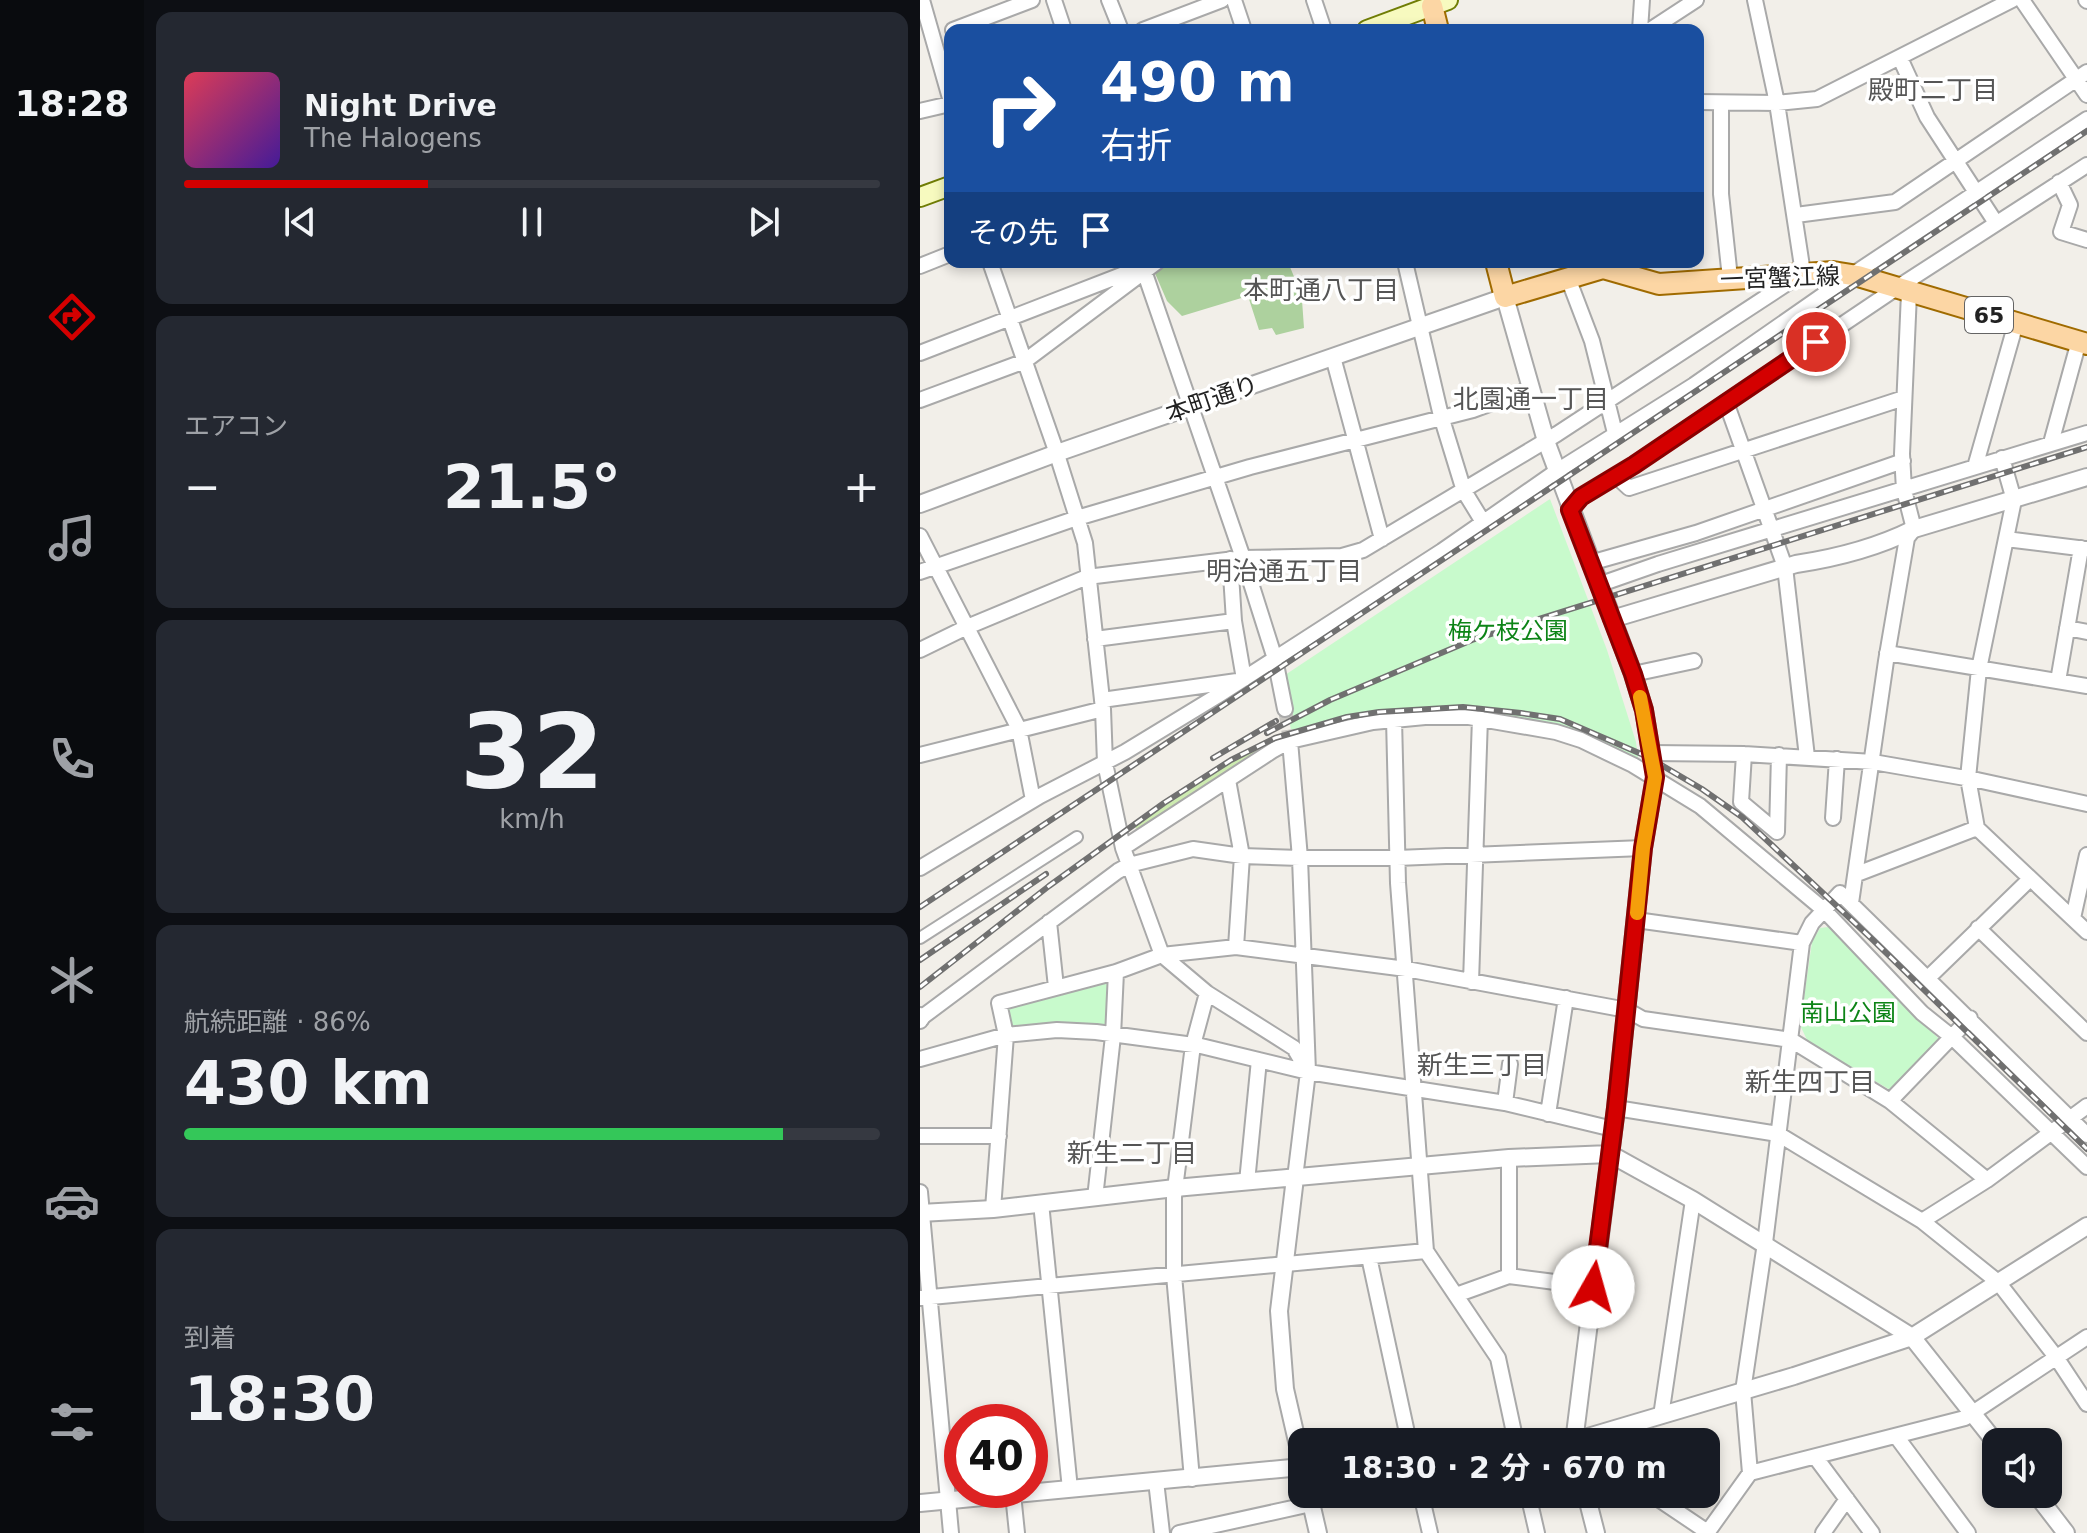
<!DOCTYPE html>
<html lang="ja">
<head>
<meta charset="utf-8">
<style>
	body { margin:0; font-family:"DejaVu Sans","Noto Sans JP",sans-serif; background:#242831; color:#f1f3f6; height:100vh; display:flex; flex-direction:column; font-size:30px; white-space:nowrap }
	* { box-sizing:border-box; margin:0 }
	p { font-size:26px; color:#9ea1a6 }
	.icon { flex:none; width:44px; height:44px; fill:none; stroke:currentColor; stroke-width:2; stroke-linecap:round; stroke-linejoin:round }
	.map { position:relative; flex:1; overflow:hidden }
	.details { display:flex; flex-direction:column; gap:12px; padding:12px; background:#0d0f14; width:776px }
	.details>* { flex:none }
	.hud { position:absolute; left:24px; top:24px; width:760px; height:244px; border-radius:16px; box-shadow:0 4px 12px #0003; background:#1a4fa0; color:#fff; overflow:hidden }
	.tools { position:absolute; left:1062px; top:1428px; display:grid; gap:16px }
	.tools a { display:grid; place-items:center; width:80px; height:80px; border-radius:16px; background:#171b24; box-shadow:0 4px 12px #0003; font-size:40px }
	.speed { position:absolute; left:24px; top:1404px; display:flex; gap:16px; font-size:40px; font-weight:700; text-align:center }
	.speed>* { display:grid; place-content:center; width:104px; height:104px; border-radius:50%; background:#171b24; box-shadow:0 4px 12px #0003; line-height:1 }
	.speed .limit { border:12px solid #d22; background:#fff; color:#111 }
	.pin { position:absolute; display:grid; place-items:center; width:68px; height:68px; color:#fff; margin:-34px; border:4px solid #fff; border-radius:50%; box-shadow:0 2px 8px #0007 }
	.me { position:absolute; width:88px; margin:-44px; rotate:7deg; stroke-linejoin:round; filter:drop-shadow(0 0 6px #0008) }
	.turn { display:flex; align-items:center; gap:28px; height:168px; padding:0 24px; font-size:36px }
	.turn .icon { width:104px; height:104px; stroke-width:2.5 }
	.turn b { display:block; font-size:56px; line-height:68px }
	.then { display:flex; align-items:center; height:76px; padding:0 24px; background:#0003; gap:16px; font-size:30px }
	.big { font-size:60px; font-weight:700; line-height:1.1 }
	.details .card { flex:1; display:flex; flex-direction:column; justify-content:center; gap:12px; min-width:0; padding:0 28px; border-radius:16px; background:#242831 }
	.details .dial { align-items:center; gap:0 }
	.dial b { font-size:104px; line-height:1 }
	.song { display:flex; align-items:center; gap:24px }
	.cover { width:96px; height:96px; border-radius:12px; background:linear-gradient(135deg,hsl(350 70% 55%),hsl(260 70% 35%)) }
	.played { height:8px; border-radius:4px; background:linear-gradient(90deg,#d40000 35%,#363941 35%) }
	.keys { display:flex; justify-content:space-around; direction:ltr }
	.heat { display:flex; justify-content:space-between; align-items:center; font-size:44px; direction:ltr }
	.charge { height:12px; border-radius:6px; background:linear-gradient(90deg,#34c759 86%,#363941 0) }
	.trip { position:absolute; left:368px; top:1428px; width:432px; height:80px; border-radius:16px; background:#171b24; box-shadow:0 4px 12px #0003; font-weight:700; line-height:80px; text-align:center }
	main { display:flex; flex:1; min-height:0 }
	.menu { display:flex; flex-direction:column; width:144px; justify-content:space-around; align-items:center; background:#090b0e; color:#9ea1a6 }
	.menu .icon { width:56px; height:56px }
	.menu .selected { color:#d40000 }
	.menu b { font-size:36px; color:#f1f3f6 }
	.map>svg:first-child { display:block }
	.grass { fill:#cdebb0 }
	.forest { fill:#add19e }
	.park { fill:#c8facc }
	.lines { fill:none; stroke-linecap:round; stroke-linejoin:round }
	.minor-tunnel { stroke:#c8c6c1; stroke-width:14; stroke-dasharray:14 7; stroke-linecap:butt }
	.pedestrian-casing { stroke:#a9a9a9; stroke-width:14 }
	.minor-casing { stroke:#a9a9a9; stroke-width:18 }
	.tertiary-casing { stroke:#a9a9a9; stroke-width:20 }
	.secondary-casing { stroke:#707d05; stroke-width:22 }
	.primary-casing { stroke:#a06b00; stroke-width:24 }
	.pedestrian { stroke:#fff; stroke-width:10 }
	.minor { stroke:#fff; stroke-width:14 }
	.tertiary { stroke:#fff; stroke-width:16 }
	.secondary { stroke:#f7fabf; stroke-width:18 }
	.primary { stroke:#fcd6a4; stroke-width:20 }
	.rail-casing { stroke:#707070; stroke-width:6 }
	.rail { stroke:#fff; stroke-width:3; stroke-dasharray:9; stroke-linecap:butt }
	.route-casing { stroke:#8a0000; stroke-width:20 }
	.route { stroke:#d40000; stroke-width:14 }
	.slow { stroke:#f59e0b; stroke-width:14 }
	.labels { text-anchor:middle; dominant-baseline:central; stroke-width:7; stroke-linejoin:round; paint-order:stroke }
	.shield { fill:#fff; stroke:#646464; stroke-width:2 }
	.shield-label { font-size:22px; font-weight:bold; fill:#222 }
	.street-label { font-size:24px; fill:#222; stroke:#fff }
	.park-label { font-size:24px; fill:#0c8416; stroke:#fff }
	.neighbourhood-label { font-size:26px; fill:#555; stroke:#fff }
</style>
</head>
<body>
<main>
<nav class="menu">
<b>18:28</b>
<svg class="icon selected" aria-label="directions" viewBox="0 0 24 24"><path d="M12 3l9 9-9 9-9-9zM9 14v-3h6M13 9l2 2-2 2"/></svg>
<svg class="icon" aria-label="music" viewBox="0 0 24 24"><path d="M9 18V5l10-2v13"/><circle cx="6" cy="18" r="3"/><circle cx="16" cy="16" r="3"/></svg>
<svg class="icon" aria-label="phone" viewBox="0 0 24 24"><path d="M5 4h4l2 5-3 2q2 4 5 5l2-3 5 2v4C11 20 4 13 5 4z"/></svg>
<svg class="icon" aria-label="climate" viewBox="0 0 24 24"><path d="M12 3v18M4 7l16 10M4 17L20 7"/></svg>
<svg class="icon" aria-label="car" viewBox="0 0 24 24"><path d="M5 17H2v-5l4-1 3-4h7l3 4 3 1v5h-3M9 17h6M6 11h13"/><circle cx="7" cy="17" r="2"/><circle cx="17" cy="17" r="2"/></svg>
<svg class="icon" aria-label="filters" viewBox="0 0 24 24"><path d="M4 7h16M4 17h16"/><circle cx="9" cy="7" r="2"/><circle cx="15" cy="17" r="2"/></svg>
</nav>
<section class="details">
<div class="card">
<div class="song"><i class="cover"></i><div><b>Night Drive</b><p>The Halogens</p></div></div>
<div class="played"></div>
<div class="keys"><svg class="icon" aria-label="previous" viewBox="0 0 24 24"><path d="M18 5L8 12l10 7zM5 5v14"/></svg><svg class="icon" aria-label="pause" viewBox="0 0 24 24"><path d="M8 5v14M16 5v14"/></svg><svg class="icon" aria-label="next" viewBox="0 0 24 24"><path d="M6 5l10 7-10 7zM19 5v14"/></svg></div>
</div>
<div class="card"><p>エアコン</p>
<div class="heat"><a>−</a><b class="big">21.5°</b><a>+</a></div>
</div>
<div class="card dial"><b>32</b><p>km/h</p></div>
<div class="card"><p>航続距離 · 86%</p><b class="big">430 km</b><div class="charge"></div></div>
<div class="card"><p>到着</p><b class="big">18:30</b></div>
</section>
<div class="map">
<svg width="1167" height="1533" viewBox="0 0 1167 1533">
	<rect width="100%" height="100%" fill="#f2efe9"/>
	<!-- grass -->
	<path class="grass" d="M346,744l5,3 -131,86 -6,-7 97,-64z"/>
	<!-- forest -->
	<path class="forest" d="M244,262h128l-2,5 10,24 17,-5 1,7 -16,7 2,28 -28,7 -4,-7 -13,2 -11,-34 -66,20 -15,-15 -13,-30z"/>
	<!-- park -->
	<path class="park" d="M630,499l57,151 29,92 2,16 -83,-33 -85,-13 -90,3 -31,5 -57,16 -10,-59z
		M908,927l111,112 -47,52 -84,-49 -8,-17 12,-83 8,-14z
		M191,979v47l-56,-1 -47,5 -5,-25z"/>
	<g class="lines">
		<!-- minor-tunnel -->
		<path class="minor-tunnel" d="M365,709l5,32"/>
		<defs>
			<path id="pedestrian" d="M0,938l157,-101"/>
			<path id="minor" d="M2,0l28,98
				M134,0l10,30
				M189,0l12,30
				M314,0l10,30
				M394,0l10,30
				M1102,0l65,95
				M1166,0l1,1
				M33,30l79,-30
				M223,30l79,-30
				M720,30l2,-30
				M730,30l46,-30
				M980,58l27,59 69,106
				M778,102l79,1 40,-4 195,-99
				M801,103v91l9,84
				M0,111l30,-7
				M1139,182l11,23 -9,27 26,8
				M876,215l99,-13 192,-130
				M70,262l64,183 31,98 18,166 2,54 18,85 39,107 45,38 87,55 14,24
				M221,262l102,296 32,101 10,50
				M485,262l36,154 23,75 19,31
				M0,266l30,-12
				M648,278l24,63 23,92
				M0,353l222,-86
				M413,357l49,182
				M0,400l105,-39 132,-99
				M806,402l59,165 22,190
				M1131,443l28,-102
				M1082,458l12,42 -35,169 -11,109 9,50 110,104
				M1055,467l41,-144
				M696,476l13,12 275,-90
				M650,510l11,-13 53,-32 261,-176 192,-124
				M0,536l99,193 14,71
				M1086,539l81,10
				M310,559l4,62 10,58
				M670,563l106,-30 207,-72
				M0,572l157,-54 173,-51 223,-57 57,-21
				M678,585l60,-21 429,-131
				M1147,628l20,4
				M175,639l139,-18
				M0,650l47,-23 120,-50 156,-19 99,-2 21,-6 194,-116 246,-161 -26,-170 -22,-103
				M967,653l200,33
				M713,674l61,-13
				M1138,681l23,-133
				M182,700l135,-19
				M474,719l4,164 28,368 72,107 18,84
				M370,741l10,117 8,214 -13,106
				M732,753l92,1 129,8 104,18 110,24
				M824,754l-3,48 36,30 2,-77
				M0,755l183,-46
				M308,780l14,76 -6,91
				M913,818l4,-59
				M203,848l149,-97 18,-10 83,-19 52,-5h44l87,15 25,8 52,25 67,41 124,104 98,103 30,24 135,130
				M0,868l120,-72 85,-44 92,-56 225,-145 115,-80 137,-86 158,-110 235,-156
				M937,874l120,-46
				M931,903l35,-242 21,-123 7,-9 -10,-39 -2,-36 7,-161
				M1153,918l14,-63
				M716,920l166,23
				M129,922l7,65
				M1058,928l109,105
				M1009,977l101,-98
				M551,982l9,-264
				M0,1021l1,-3 197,-147 11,-6 64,-16 49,7 58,2h97l246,-10
				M0,1059l86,-24 51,-5 39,2 105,14 107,26 197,31 108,26
				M970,1101l80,-83
				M585,1103l5,-39
				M696,1108l162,26 144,87 76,61 58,75 31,47
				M628,1114l18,-116
				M0,1136h79
				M327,1182l12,-122
				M0,1192l31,341
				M175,1198l18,-162 3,-64
				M121,1203l29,286
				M73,1209l13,-174 -7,-32 117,-31 46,-17 74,-8 170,22 221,41 16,9 148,21 99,61 97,79
				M1002,1221l65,-41 100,-74
				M449,1257l40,185
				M589,1276l84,11
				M536,1295l53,-19v-118
				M0,1298l506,-47
				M741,1416l32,-216
				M976,1436l72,97
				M896,1458l56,75
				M830,1473l-7,-82 22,-148 37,-300 10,-20 28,-30 247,242
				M272,1479l-18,-204v-78l19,-152 14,-52
				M236,1481l6,52
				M93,1494l4,39
				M501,1494l9,39
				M608,1494l9,39
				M731,1494l58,39
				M259,1533l132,-29
				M787,1533l43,-60 215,-55 122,-81
				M903,1533l24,-34"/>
			<path id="tertiary" d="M0,504l137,-51 448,-156 41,144 87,233 11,36 11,67 -12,71 -27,260 -42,334
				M692,619l184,-55c40,-6 82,-17 118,-35l173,-52
				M0,1016l1,2
				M375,1178l-16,133 6,78 17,74
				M0,1213l73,-4 182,-21 334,-30 101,-4 83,46 219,137 84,106
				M651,1442l223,-66 118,-39 175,-111
				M389,1494l9,39
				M666,1494l10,39
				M1116,1494l30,39
				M0,1503l382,-36"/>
			<path id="secondary" d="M447,30l81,-30
				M0,197l30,-11"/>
			<path id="primary" d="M512,6l6,24
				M576,262l9,35 98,-29 56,16 174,-12 25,4 229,68"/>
		</defs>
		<!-- pedestrian casing -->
		<use href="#pedestrian" class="pedestrian-casing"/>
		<!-- minor casing -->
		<use href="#minor" class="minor-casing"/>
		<!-- tertiary casing -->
		<use href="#tertiary" class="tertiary-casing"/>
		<!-- secondary casing -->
		<use href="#secondary" class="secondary-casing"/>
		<!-- primary casing -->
		<use href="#primary" class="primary-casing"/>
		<!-- pedestrian -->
		<use href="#pedestrian" class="pedestrian"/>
		<!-- minor -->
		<use href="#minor" class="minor"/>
		<!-- tertiary -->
		<use href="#tertiary" class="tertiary"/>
		<!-- secondary -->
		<use href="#secondary" class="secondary"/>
		<!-- primary -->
		<use href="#primary" class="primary"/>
		<defs>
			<path id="rail" d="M347,733l63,-33 142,-60 615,-193
				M293,758l63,-37
				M0,907l1167,-776
				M0,960l126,-86
				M0,987l129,-101 115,-83 67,-43 44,-22 72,-21 32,-5 84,-5 58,6 39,6 86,37 56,33 40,28 131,123 214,209"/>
		</defs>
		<!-- rail casing -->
		<use href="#rail" class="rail-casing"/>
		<!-- rail -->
		<use href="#rail" class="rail"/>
	</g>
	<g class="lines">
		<defs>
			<path id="route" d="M673,1287l23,-179 27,-260 12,-71 -11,-67 -11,-36 -63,-164 11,-13 53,-32 182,-123"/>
		</defs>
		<!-- route casing -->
		<use href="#route" class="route-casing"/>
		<!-- route -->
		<use href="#route" class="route"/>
		<!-- slow -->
		<path class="slow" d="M717,913l6,-65 12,-71 -15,-80"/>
	</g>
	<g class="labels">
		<!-- shield labels -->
		<rect class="shield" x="1045" y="297" width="48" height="36" rx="6"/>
		<g class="shield-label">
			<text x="1069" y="315">65</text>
		</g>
		<!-- street labels -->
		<g class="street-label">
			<text transform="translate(860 278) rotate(-2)">一宮蟹江線</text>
			<text transform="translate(292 399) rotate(-19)">本町通り</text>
		</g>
		<!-- park labels -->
		<g class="park-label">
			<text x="588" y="631">梅ケ枝公園</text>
			<text x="928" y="1013">南山公園</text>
		</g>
		<!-- neighbourhood labels -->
		<g class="neighbourhood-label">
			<text x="1013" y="90">殿町二丁目</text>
			<text x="401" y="290">本町通八丁目</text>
			<text x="611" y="399">北園通一丁目</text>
			<text x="364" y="571">明治通五丁目</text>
			<text x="562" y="1065">新生三丁目</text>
			<text x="890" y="1082">新生四丁目</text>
			<text x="212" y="1153">新生二丁目</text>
		</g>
	</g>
</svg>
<div class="tools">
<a><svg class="icon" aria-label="sound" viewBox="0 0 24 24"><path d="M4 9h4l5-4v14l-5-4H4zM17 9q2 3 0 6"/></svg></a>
</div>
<div class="speed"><div class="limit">40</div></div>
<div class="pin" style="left:896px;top:342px;background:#d93025"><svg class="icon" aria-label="arrive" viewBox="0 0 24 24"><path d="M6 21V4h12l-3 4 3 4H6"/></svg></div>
<svg class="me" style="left:673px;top:1287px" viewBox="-20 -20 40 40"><circle r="19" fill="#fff"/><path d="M0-13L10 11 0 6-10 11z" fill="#d40000"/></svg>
<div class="trip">18:30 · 2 分 · 670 m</div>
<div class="hud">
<div class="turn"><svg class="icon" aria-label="right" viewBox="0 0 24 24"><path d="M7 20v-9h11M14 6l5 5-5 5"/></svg><div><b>490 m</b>右折</div></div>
<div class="then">その先<svg class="icon" aria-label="arrive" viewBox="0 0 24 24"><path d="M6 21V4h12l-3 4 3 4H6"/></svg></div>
</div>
</div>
</main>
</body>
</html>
